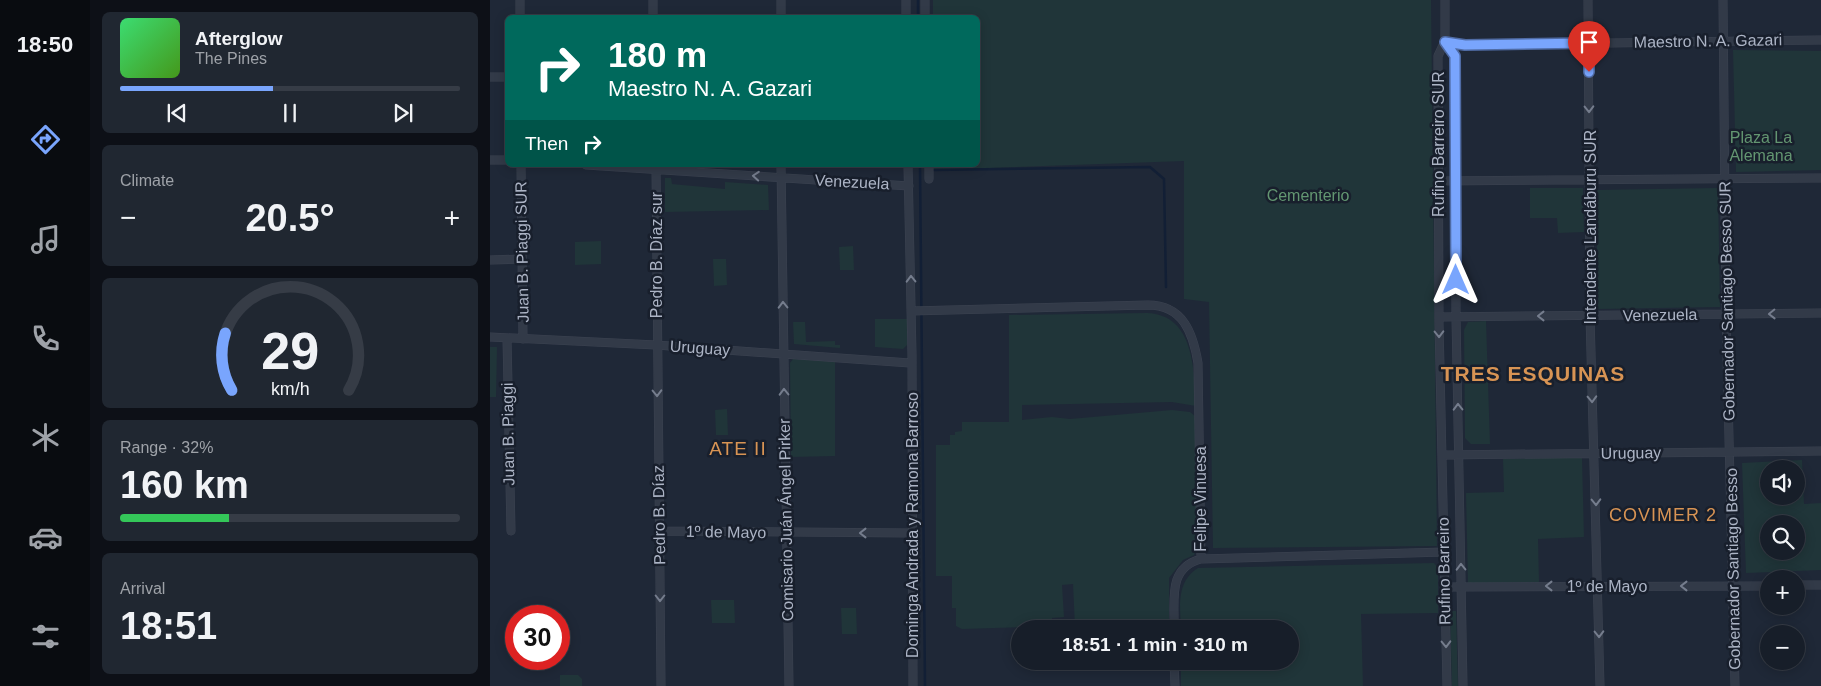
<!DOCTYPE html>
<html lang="en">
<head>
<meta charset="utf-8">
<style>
	body { margin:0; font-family:Helvetica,sans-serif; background:#202731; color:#f1f3f6; height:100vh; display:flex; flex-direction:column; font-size:19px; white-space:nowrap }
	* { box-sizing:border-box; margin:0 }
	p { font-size:16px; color:#9ea2a8 }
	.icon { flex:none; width:28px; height:28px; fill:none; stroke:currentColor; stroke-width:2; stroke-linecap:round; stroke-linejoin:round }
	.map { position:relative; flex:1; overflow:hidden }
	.side { display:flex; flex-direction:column; gap:12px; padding:12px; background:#0d1017; width:400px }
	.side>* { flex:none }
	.hud { position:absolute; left:15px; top:15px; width:475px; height:152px; border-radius:8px; box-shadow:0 2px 12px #0003,0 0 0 1px #363c46; background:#00695c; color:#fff; overflow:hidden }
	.controls { position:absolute; left:1270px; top:460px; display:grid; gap:10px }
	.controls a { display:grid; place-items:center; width:45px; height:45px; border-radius:50%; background:#171e29; box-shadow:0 2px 12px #0003,0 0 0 1px #363c46; font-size:25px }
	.speed { position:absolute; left:15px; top:605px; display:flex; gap:10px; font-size:25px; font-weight:700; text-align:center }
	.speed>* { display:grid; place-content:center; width:65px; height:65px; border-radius:50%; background:#171e29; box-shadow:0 2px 12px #0003,0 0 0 1px #363c46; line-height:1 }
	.speed .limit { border:8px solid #d22; background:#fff; color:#111 }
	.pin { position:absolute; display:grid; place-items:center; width:42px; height:42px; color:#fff; margin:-51px -21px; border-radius:50% 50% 50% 0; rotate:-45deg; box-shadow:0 0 5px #0007 }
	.pin .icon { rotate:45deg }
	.me { position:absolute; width:55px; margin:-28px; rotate:0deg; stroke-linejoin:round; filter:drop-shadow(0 0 4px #0008) }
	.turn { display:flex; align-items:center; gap:18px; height:105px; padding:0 20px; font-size:22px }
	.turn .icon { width:65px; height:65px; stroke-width:2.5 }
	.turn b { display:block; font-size:35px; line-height:42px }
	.then { display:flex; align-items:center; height:48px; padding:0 20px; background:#0003; gap:10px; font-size:19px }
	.big { font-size:38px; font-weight:800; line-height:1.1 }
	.side .widget { flex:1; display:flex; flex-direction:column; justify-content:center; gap:8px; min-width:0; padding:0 18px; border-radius:8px; background:#202731 }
	.side .dial { align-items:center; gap:0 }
	.dial svg { height:130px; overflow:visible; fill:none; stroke:#363c46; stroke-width:7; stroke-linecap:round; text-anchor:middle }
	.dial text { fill:#f1f3f6; stroke:none }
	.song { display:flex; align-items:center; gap:15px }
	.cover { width:60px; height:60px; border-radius:8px; background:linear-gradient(135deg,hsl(140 70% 55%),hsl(100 70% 35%)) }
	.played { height:5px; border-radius:2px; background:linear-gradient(90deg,#79a5fd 45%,#363c46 45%) }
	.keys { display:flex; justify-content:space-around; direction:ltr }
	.heat { display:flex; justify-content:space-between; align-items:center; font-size:28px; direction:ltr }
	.charge { height:8px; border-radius:4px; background:linear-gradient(90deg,#34c759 32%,#363c46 0) }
	.trip { position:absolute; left:521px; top:620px; width:288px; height:50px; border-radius:25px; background:#171e29; box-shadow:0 2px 12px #0003,0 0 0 1px #363c46; font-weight:800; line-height:50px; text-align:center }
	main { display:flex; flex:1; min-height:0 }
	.menu { display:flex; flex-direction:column; width:90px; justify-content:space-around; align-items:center; background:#090c10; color:#9ea2a8 }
	.menu .icon { width:35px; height:35px }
	.menu .active { color:#79a5fd }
	.menu b { font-size:22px; color:#f1f3f6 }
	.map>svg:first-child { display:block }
	.green { fill:#203539; fill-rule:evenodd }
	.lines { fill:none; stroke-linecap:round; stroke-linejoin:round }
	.stream { stroke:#121f35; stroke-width:2.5 }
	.minor-casing { stroke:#3c4351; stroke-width:9 }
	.minor { stroke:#323a48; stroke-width:8 }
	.oneway { stroke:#757d8d }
	.route-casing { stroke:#4f6ba4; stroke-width:12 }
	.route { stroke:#79a5fd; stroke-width:9 }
	.labels { text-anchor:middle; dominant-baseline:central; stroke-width:5; stroke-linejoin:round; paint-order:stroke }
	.street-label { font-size:16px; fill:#acb4c5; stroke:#181f2c }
	.park-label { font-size:16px; fill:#639671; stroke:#181f2c }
	.neighbourhood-label { font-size:18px; letter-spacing:1px; fill:#d89454; stroke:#181f2c }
	.quarter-label { font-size:19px; letter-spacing:1px; fill:#d89454; stroke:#181f2c }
	.district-label { font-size:21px; font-weight:bold; letter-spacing:1px; fill:#d89454; stroke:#181f2c }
</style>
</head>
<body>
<main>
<nav class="menu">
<b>18:50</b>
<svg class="icon active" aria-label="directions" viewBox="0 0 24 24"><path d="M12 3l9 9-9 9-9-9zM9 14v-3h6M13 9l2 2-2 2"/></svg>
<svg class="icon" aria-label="music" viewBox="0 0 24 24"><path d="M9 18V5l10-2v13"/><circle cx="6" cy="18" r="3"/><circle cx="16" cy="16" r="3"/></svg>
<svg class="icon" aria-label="phone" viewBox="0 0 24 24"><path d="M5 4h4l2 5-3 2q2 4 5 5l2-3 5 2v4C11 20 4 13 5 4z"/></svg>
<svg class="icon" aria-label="climate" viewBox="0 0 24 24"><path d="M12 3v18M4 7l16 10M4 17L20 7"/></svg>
<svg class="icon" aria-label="car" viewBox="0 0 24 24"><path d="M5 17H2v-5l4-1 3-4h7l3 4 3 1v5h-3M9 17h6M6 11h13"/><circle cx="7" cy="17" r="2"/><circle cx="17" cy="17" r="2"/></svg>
<svg class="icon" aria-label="filters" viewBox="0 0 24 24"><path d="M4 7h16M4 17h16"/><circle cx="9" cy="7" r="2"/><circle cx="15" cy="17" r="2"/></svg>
</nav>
<section class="side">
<div class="widget">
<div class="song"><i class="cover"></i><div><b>Afterglow</b><p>The Pines</p></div></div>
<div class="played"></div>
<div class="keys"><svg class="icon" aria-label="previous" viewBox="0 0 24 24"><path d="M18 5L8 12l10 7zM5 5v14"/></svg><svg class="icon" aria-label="pause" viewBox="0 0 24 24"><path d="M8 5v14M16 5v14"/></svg><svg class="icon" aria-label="next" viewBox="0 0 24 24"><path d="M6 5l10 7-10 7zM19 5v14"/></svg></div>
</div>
<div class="widget"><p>Climate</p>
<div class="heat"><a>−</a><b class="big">20.5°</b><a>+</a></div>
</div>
<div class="widget dial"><svg viewBox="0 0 100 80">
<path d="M14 69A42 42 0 1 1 86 69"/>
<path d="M14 69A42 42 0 0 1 10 34" stroke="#79a5fd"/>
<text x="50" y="56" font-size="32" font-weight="700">29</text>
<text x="50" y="72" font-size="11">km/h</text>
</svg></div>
<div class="widget"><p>Range · 32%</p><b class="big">160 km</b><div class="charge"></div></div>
<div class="widget"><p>Arrival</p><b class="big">18:51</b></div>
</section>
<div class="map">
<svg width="1331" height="686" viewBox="0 0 1331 686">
	<rect width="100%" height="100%" fill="#1f2837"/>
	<!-- green -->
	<path class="green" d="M443,0h498l6,546 -224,2 -4,-246 -25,-3v-138l-250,9v-5h44v-147l-45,-1z
		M1243,50l88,1v119l-85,2z
		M175,178h6l1,6 53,5v-7l43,3 1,25 -104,2z
		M1040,188h53l1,44 -26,1 -1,-15h-27z
		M1228,188l2,119 -122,2 -2,-119z
		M111,241v23l-26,1v-23z
		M363,246l1,24h-14l-1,-23z
		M223,259h13l1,26 -13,1z
		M657,313c48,2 47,58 49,93l-24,-4 -150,3v15l30,-3 18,2 102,-9 18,2 5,4 4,123 -5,16 -11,5 -14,18v42l-15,6 -79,1 -2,-43 -11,1 2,32 -12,1v8l-90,3 -6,-3v-18h-4v-32h-16v-131h14v-10h5v-3l7,-1v-9h47v-107z
		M385,319h32v26l-4,4 -28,-2z
		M996,321l4,123h-19l-6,-6 -1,-108 4,-8z
		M303,322h12l1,20 29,-1v4h5v3l-46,-4z
		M0,347h7l-1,50h-6z
		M303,359l42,3v94l-44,1 -1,-94z
		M237,409l1,26h-12l-1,-25z
		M1092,457l2,80 -46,2 1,43 -71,1 -2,-90 38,-1 -1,-33z
		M1312,460l2,44 17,-1v67l-75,3 -4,-110zM1279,469h27v27h-27zM1279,524h27v27h-27z
		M944,563l4,5v45l-77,1 2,72h-182v-25h109v-32h-109c-1,-23 -5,-47 17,-61z
		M221,600h23l1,23h-23z
		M351,608h15l1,26h-15z
		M960,611h6l2,75h-6z
		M70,675h18l4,4v7h-22z"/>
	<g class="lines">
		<!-- stream -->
		<path class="stream" d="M428,0v18
			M430,165l5,521
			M444,170l216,-3 14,12 2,108"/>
		<defs>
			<path id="minor" d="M30,0v18
				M163,0v18
				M416,0v18
				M435,0v18
				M955,0v41l-7,15 1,267 8,363
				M1098,0l2,316 10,370
				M1233,0l3,314 9,372
				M291,18v-18
				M955,41l10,15 1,261 7,369
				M955,41l20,4 356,-5
				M0,77h18
				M0,160h18
				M31,165l2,174
				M96,165l323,21
				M166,165l5,521
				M291,165l8,521
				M418,165l4,190 1,331
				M439,165v14
				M948,181l383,-3
				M0,260l32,-1
				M421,311l237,-6c35,0 45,28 50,58l3,196
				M949,317l382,-4
				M0,337l166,8 254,18
				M17,338l4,193
				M952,455l379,-4
				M170,531l252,2
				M1306,585h25
				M955,587l324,-1
				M684,629c1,-29 -7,-61 27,-70l243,-7
				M684,661l1,25"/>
		</defs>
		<!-- minor casing -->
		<use href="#minor" class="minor-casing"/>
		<!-- minor -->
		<use href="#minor" class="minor"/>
	</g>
	<!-- one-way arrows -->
	<defs><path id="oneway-chevron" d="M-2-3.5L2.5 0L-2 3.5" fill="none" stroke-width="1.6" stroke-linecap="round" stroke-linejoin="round" transform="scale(1.25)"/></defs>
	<g class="oneway">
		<use href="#oneway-chevron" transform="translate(1099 109) rotate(89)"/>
		<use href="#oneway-chevron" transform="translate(266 176) rotate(-176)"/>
		<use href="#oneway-chevron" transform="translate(421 279) rotate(-91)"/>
		<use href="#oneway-chevron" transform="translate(293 305) rotate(-91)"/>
		<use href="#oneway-chevron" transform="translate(1282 314) rotate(179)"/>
		<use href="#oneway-chevron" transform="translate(1051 316) rotate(180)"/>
		<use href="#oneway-chevron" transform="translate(949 334) rotate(89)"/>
		<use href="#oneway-chevron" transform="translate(294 392) rotate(-91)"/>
		<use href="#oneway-chevron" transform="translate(167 393) rotate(89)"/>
		<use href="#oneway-chevron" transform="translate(1102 399) rotate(88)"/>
		<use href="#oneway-chevron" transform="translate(968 407) rotate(-91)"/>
		<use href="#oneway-chevron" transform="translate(1106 502) rotate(89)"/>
		<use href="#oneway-chevron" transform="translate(373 533) rotate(180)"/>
		<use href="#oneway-chevron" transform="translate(971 567) rotate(-91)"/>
		<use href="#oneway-chevron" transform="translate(1059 586) rotate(180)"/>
		<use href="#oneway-chevron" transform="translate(1194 586) rotate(-180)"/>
		<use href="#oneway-chevron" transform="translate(170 598) rotate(90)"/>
		<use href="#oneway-chevron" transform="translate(1109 634) rotate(89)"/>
		<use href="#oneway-chevron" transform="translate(956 644) rotate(89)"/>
	</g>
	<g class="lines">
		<defs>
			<path id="route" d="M966,280l-1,-224 -10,-14 20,3 124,-2v29"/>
		</defs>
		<!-- route casing -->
		<use href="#route" class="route-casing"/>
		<!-- route -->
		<use href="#route" class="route"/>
	</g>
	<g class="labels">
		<!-- street labels -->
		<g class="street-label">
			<text transform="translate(1218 41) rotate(-1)">Maestro N. A. Gazari</text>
			<text transform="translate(948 144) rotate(-90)">Rufino Barreiro SUR</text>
			<text transform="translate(362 182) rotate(3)">Venezuela</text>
			<text transform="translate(1100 227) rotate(-90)">Intendente Landáburu SUR</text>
			<text transform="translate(32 252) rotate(-91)">Juan B. Piaggi SUR</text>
			<text transform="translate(166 255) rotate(-90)">Pedro B. Díaz sur</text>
			<text transform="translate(1237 301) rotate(-91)">Gobernador Santiago Besso SUR</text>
			<text transform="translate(1170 315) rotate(-1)">Venezuela</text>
			<text transform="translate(210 348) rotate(4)">Uruguay</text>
			<text transform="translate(18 434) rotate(-91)">Juan B. Piaggi</text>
			<text transform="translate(1141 453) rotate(-1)">Uruguay</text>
			<text transform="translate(710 499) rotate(-90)">Felipe Vinuesa</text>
			<text transform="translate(169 515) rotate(-91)">Pedro B. Díaz</text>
			<text transform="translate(296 520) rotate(-91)">Comisario Juán Ángel Pirker</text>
			<text transform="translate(422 525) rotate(-90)">Dominga Andrada y Ramona Barroso</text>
			<text transform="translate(236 532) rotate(1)">1º de Mayo</text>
			<text transform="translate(1243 569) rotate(-91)">Gobernador Santiago Besso</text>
			<text transform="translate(954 571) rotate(-91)">Rufino Barreiro</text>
			<text x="1117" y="586">1º de Mayo</text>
		</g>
		<!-- park labels -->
		<g class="park-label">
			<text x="1271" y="137">Plaza La<tspan x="1271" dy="18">Alemana</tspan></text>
			<text x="818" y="195">Cementerio</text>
		</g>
		<!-- neighbourhood labels -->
		<g class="neighbourhood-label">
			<text x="1173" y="515">COVIMER 2</text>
		</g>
		<!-- quarter labels -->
		<g class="quarter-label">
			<text x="248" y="448">ATE II</text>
		</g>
		<!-- district labels -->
		<g class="district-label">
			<text x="1043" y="373">TRES ESQUINAS</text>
		</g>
	</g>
</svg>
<div class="controls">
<a><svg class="icon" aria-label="sound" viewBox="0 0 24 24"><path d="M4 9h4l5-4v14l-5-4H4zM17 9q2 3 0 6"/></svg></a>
<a><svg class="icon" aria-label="search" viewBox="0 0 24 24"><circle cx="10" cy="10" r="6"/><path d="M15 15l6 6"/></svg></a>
<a>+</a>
<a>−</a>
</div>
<div class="speed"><div class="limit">30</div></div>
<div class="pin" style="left:1099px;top:72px;background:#d93025"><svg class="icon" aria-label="arrive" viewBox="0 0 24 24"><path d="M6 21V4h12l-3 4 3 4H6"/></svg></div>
<svg class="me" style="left:966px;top:280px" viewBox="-20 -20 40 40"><path d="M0-17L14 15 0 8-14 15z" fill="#79a5fd" stroke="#fff" stroke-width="4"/></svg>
<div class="trip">18:51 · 1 min · 310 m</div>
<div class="hud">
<div class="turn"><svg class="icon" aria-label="right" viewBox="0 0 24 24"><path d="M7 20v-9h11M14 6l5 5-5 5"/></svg><div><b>180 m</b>Maestro N. A. Gazari</div></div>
<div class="then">Then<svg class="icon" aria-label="right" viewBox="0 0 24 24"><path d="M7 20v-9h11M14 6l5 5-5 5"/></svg></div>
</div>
</div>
</main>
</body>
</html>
